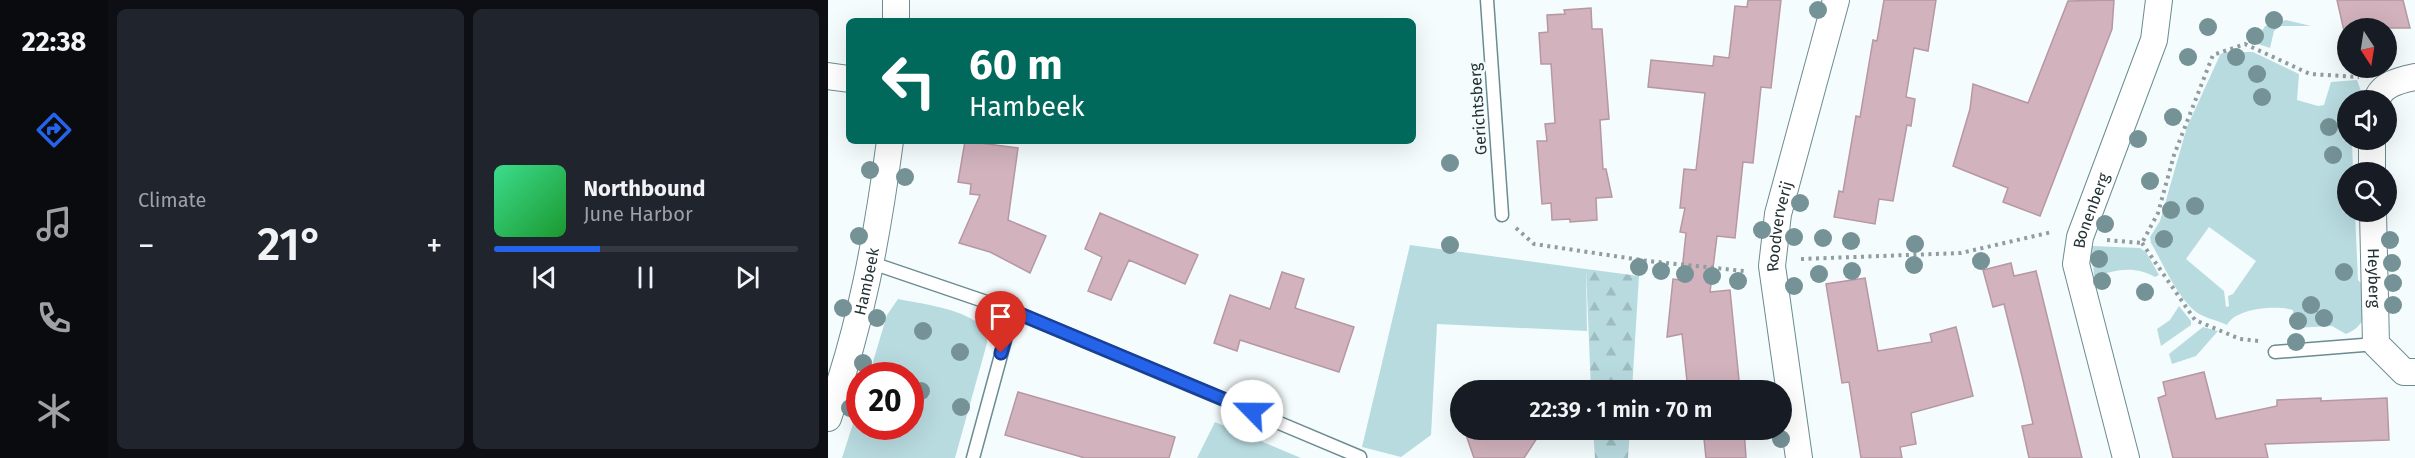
<!DOCTYPE html>
<html lang="en">
<head>
<meta charset="utf-8">
<style>
	body { margin:0; font-family:"Fira Sans",sans-serif; background:#20242c; color:#f1f3f6; height:100vh; display:flex; flex-direction:column; font-size:22px; white-space:nowrap }
	* { box-sizing:border-box; margin:0 }
	p { font-size:20px; color:#9ea1a6 }
	.icon { flex:none; width:33px; height:33px; fill:none; stroke:currentColor; stroke-width:2; stroke-linecap:round; stroke-linejoin:round }
	.map { position:relative; flex:1; overflow:hidden }
	.details { display:flex; flex-direction:column; gap:9px; padding:9px; background:#0d0f14; width:720px }
	.details>* { flex:none }
	.banner { position:absolute; left:18px; top:18px; width:570px; height:126px; border-radius:9px; box-shadow:0 6px 24px #0002; background:#00695c; color:#fff; overflow:hidden }
	.needle { width:39px; rotate:168deg }
	.controls { position:absolute; left:1509px; top:18px; display:grid; gap:12px }
	.controls a { display:grid; place-items:center; width:60px; height:60px; border-radius:50%; background:#171b24; box-shadow:0 6px 24px #0002; font-size:30px }
	.speed { position:absolute; left:18px; top:362px; display:flex; gap:12px; font-size:30px; font-weight:700; text-align:center }
	.speed>* { display:grid; place-content:center; width:78px; height:78px; border-radius:50%; background:#171b24; box-shadow:0 6px 24px #0002; line-height:1 }
	.speed .limit { border:9px solid #d22; background:#fff; color:#111 }
	.pin { position:absolute; display:grid; place-items:center; width:51px; height:51px; color:#fff; margin:-62px -26px; border-radius:50% 50% 50% 0; rotate:-45deg; box-shadow:0 0 6px #0007 }
	.pin .icon { rotate:45deg }
	.me { position:absolute; width:66px; margin:-33px; rotate:293deg; stroke-linejoin:round; filter:drop-shadow(0 0 4px #0008) }
	.turn { display:flex; align-items:center; gap:21px; height:126px; padding:0 24px; font-size:27px }
	.turn .icon { width:78px; height:78px; stroke-width:2.5 }
	.turn b { display:block; font-size:42px; line-height:51px }
	.big { font-size:45px; font-weight:600; line-height:1.1 }
	.details .widget { flex:1; display:flex; flex-direction:column; justify-content:center; gap:9px; min-width:0; padding:0 21px; border-radius:9px; background:#20242c }
	.song { display:flex; align-items:center; gap:18px }
	.cover { width:72px; height:72px; border-radius:9px; background:linear-gradient(135deg,hsl(150 70% 55%),hsl(130 70% 35%)) }
	.played { height:6px; border-radius:3px; background:linear-gradient(90deg,#2563eb 35%,#363941 35%) }
	.keys { display:flex; justify-content:space-around; direction:ltr }
	.heat { display:flex; justify-content:space-between; align-items:center; font-size:33px; direction:ltr }
	.details .tiles { flex:1; display:grid; gap:9px; grid-template-columns:repeat(2,1fr) }
	.trip { position:absolute; left:622px; top:380px; width:342px; height:60px; border-radius:30px; background:#171b24; box-shadow:0 6px 24px #0002; font-weight:600; line-height:60px; text-align:center }
	main { display:flex; flex:1; min-height:0 }
	.tab-bar { display:flex; flex-direction:column; width:108px; justify-content:space-around; align-items:center; background:#090b0e; color:#9ea1a6 }
	.tab-bar .icon { width:42px; height:42px }
	.tab-bar .current { color:#2563eb }
	.tab-bar b { font-size:27px; color:#f1f3f6 }
	.map>svg:first-child { display:block }
	.green { fill:#b8dbe0; fill-rule:evenodd }
	.forest { fill:url(#forest-firs) }
	.building { fill:#d1b2bd; stroke:#b697a2; stroke-width:1.5 }
	.lines { fill:none; stroke-linecap:round; stroke-linejoin:round }
	.service-casing { stroke:#6a8c92; stroke-width:15 }
	.minor-casing { stroke:#6a8c92; stroke-width:28 }
	.path { stroke:#919c9e; stroke-width:4; stroke-dasharray:3 4.5; stroke-linecap:butt }
	.service { stroke:#fff; stroke-width:12 }
	.minor { stroke:#fff; stroke-width:26 }
	.tree { fill:#759296 }
	.route-casing { stroke:#184099; stroke-width:15 }
	.route { stroke:#2563eb; stroke-width:10 }
	.labels { text-anchor:middle; dominant-baseline:central; stroke-width:5; stroke-linejoin:round; paint-order:stroke }
	.street-label { font-size:16px; fill:#243235; stroke:#f5fcfd }
</style>
</head>
<body>
<main>
<nav class="tab-bar">
<b>22:38</b>
<svg class="icon current" aria-label="directions" viewBox="0 0 24 24"><path d="M12 3l9 9-9 9-9-9zM9 14v-3h6M13 9l2 2-2 2"/></svg>
<svg class="icon" aria-label="music" viewBox="0 0 24 24"><path d="M9 18V5l10-2v13"/><circle cx="6" cy="18" r="3"/><circle cx="16" cy="16" r="3"/></svg>
<svg class="icon" aria-label="phone" viewBox="0 0 24 24"><path d="M5 4h4l2 5-3 2q2 4 5 5l2-3 5 2v4C11 20 4 13 5 4z"/></svg>
<svg class="icon" aria-label="climate" viewBox="0 0 24 24"><path d="M12 3v18M4 7l16 10M4 17L20 7"/></svg>
</nav>
<section class="details">
<div class="tiles">
<div class="widget"><p>Climate</p>
<div class="heat"><a>−</a><b class="big">21°</b><a>+</a></div>
</div>
<div class="widget">
<div class="song"><i class="cover"></i><div><b>Northbound</b><p>June Harbor</p></div></div>
<div class="played"></div>
<div class="keys"><svg class="icon" aria-label="previous" viewBox="0 0 24 24"><path d="M18 5L8 12l10 7zM5 5v14"/></svg><svg class="icon" aria-label="pause" viewBox="0 0 24 24"><path d="M8 5v14M16 5v14"/></svg><svg class="icon" aria-label="next" viewBox="0 0 24 24"><path d="M6 5l10 7-10 7zM19 5v14"/></svg></div>
</div>
</div>
</section>
<div class="map">
<svg width="1587" height="458" viewBox="0 0 1587 458">
	<defs>
		<pattern id="forest-firs" width="22" height="20" patternUnits="userSpaceOnUse" patternTransform="scale(1.5)"><rect width="22" height="20" fill="#b8dbe0"/><path d="M5 1l3.5 6h-7zM16 11l3.5 6h-7z" fill="#9ebcc1"/></pattern>
	</defs>
	<rect width="100%" height="100%" fill="#f5fcfd"/>
	<!-- green -->
	<path class="green" d="M1458,20l25,6h-31l-6,5 -4,17 -15,-5 10,-17z
		M1396,52h29l46,22 -2,26 21,6 6,-1 7,-23 26,-2 6,17 -2,3h-13v40h4l1,32h-5v40h7l3,68 8,9c0,21 2,36 -20,45l-14,-8 -38,2 -1,-18c-17,-5 -57,-2 -66,15 -10,-5 -23,-7 -31,-13 -20,-16 -32,-47 -45,-69l-1,-6 10,-16 27,-94 33,-72zM1381,227l47,34 -23,33 -5,2 1,10 -3,1 -2,-16 -38,-32z
		M582,245l176,24 1,62 -150,-7 -6,111 -30,22 -39,-10z
		M1264,246l48,2 6,4 13,23 -4,2c-20,-12 -41,-7 -61,0z
		M70,299c23,5 93,12 89,44l-32,115h-113l17,-53 1,21h50v-51h-41l18,-60z
		M1351,306l12,15v4l-30,21 -4,-17 13,-9z
		M1375,327l15,4 -22,25 -24,8 -3,-10z
		M387,422l86,36h-104z"/>
	<!-- forest -->
	<path class="forest" d="M758,269l53,7 -7,114h-41z
		M765,429h37l-2,29h-33z"/>
	<!-- building -->
	<path class="building" d="M920,0h33l-10,88 -10,-1 -8,76 -10,-1 -8,76 -18,-2 -7,56 20,-2 10,100h-52l-6,-56 -15,3 6,-58 8,1 5,-47 -6,-1 5,-24h-5l4,-39 12,1 9,-77 -57,-6 3,-27 62,6 1,-10 15,2 6,-52 12,1z
		M1056,0h52l-8,51 -14,-3 -8,49 9,2 -4,27 -4,-1 -14,76 -14,-2 -4,25 -41,-7 5,-26 4,1 13,-76 4,1 13,-77 4,1z
		M1286,0l-2,29 -72,187 -37,-14 5,-14 -55,-22 17,-57 3,-25 55,19 40,-102z
		M1509,0h66l7,28h-62l-4,3z
		M763,8l1,21h10l7,90 -9,1 3,49h3l6,28 -16,1 1,22 -27,2v-3l-18,1 -1,-17 -9,1 -5,-63h10l-2,-17 10,-1 -4,-59h-10l-2,-31 9,-1 -1,-17 18,-1 -1,-4z
		M137,141l53,7 -10,72 38,16 -16,37 -40,-21 -31,-9 21,-48 -10,-1 1,-10 -13,-2z
		M272,213l98,42 -13,29 -56,-24 -18,40 -23,-9 14,-34 -17,-8z
		M1183,263l3,13 22,-5 46,187h-53l-7,-32 11,-2 -11,-48 -18,-72 -11,3 -10,-37z
		M454,272l22,7 -9,29 59,19 -15,45 -99,-32 -3,11 -23,-8 16,-48 40,14z
		M1037,278l13,73 54,-9 -2,-8 26,-7 17,69 -62,17 5,31 -16,3 2,11h-41l-12,-76 -7,1 -16,-99z
		M1376,372l12,47 61,-13v-6l44,-2v3l66,-3 2,42 -124,4 3,14h-95l-15,-60 8,-3 -3,-13z
		M190,392l157,45 -6,21h-84l-80,-23z
		M636,429h79l-19,29h-50z
		M875,429h41l2,29h-40z"/>
	<g class="lines">
		<defs>
			<path id="service" d="M659,0l15,215
				M44,263l141,48 347,146
				M1447,352l101,-8
				M145,458l40,-147"/>
			<g id="minor">
				<path d="M68,0v21"/>
				<path d="M0,76l21,3"/>
				<path d="M1549,100c4,-16 24,-20 38,-23"/>
				<path d="M1544,140v32"/>
				<path id="s1" d="M1545,212l3,132 28,28h11"/>
				<path id="s2" d="M0,418c33,-92 49,-180 62,-277"/>
				<path id="s3" d="M971,458l-27,-192 6,-52 58,-214"/>
				<path id="s4" d="M1298,458l-50,-194 4,-27 74,-197 5,-40"/>
			</g>
		</defs>
		<!-- service casing -->
		<use href="#service" class="service-casing"/>
		<!-- minor casing -->
		<use href="#minor" class="minor-casing"/>
		<!-- path -->
		<path class="path" d="M688,228l18,16 114,17 96,10
			M1279,240l35,3 16,-30 16,-58 39,-100 32,-11 65,30 49,3
			M1314,243l53,77 45,19 19,2
			M973,259l160,-6 91,-21"/>
		<!-- service -->
		<use href="#service" class="service"/>
		<!-- minor -->
		<use href="#minor" class="minor"/>
	</g>
	<!-- trees -->
	<g class="tree">
		<circle cx="990" cy="10" r="9"/>
		<circle cx="1446" cy="20" r="9"/>
		<circle cx="1380" cy="27" r="9"/>
		<circle cx="1427" cy="36" r="9"/>
		<circle cx="1360" cy="57" r="9"/>
		<circle cx="1408" cy="57" r="9"/>
		<circle cx="1429" cy="74" r="9"/>
		<circle cx="1434" cy="97" r="9"/>
		<circle cx="1345" cy="117" r="9"/>
		<circle cx="1501" cy="127" r="9"/>
		<circle cx="1310" cy="139" r="9"/>
		<circle cx="1505" cy="155" r="9"/>
		<circle cx="622" cy="163" r="9"/>
		<circle cx="42" cy="170" r="9"/>
		<circle cx="77" cy="177" r="9"/>
		<circle cx="1322" cy="181" r="9"/>
		<circle cx="972" cy="203" r="9"/>
		<circle cx="1367" cy="206" r="9"/>
		<circle cx="1343" cy="210" r="9"/>
		<circle cx="1277" cy="224" r="9"/>
		<circle cx="934" cy="230" r="9"/>
		<circle cx="31" cy="236" r="9"/>
		<circle cx="966" cy="237" r="9"/>
		<circle cx="995" cy="238" r="9"/>
		<circle cx="1336" cy="239" r="9"/>
		<circle cx="1562" cy="240" r="9"/>
		<circle cx="1023" cy="241" r="9"/>
		<circle cx="1087" cy="244" r="9"/>
		<circle cx="622" cy="245" r="9"/>
		<circle cx="1271" cy="259" r="9"/>
		<circle cx="1153" cy="261" r="9"/>
		<circle cx="1564" cy="263" r="9"/>
		<circle cx="1086" cy="265" r="9"/>
		<circle cx="811" cy="267" r="9"/>
		<circle cx="833" cy="271" r="9"/>
		<circle cx="1024" cy="271" r="9"/>
		<circle cx="1516" cy="272" r="9"/>
		<circle cx="857" cy="274" r="9"/>
		<circle cx="991" cy="274" r="9"/>
		<circle cx="884" cy="276" r="9"/>
		<circle cx="910" cy="281" r="9"/>
		<circle cx="1274" cy="281" r="9"/>
		<circle cx="1565" cy="283" r="9"/>
		<circle cx="966" cy="286" r="9"/>
		<circle cx="1317" cy="292" r="9"/>
		<circle cx="1483" cy="305" r="9"/>
		<circle cx="1565" cy="305" r="9"/>
		<circle cx="15" cy="308" r="9"/>
		<circle cx="49" cy="318" r="9"/>
		<circle cx="1496" cy="318" r="9"/>
		<circle cx="1470" cy="321" r="9"/>
		<circle cx="95" cy="331" r="9"/>
		<circle cx="1468" cy="342" r="9"/>
		<circle cx="132" cy="352" r="9"/>
		<circle cx="35" cy="363" r="9"/>
		<circle cx="93" cy="391" r="9"/>
		<circle cx="133" cy="407" r="9"/>
		<circle cx="22" cy="408" r="9"/>
		<circle cx="953" cy="439" r="9"/>
	</g>
	<g class="lines">
		<defs>
			<path id="route" d="M173,353l12,-42 239,100"/>
		</defs>
		<!-- route casing -->
		<use href="#route" class="route-casing"/>
		<!-- route -->
		<use href="#route" class="route"/>
	</g>
	<g class="labels">
		<!-- street labels -->
		<g class="street-label">
			<text transform="translate(650 109) rotate(-94)">Gerichtsberg</text>
			<text stroke="none"><textPath href="#s4" startOffset="256">Bonenberg</textPath></text>
			<text stroke="none"><textPath href="#s3" startOffset="234">Roodververij</textPath></text>
			<text stroke="none"><textPath href="#s1" startOffset="66">Heyberg</textPath></text>
			<text stroke="none"><textPath href="#s2" startOffset="142">Hambeek</textPath></text>
		</g>
	</g>
</svg>
<div class="controls">
<a><svg class="needle" viewBox="-14 -14 28 28"><path d="M0-13l5 13h-10z" fill="#e53935"/><path d="M0 13l5-13h-10z" fill="#9ea1a6"/></svg></a>
<a><svg class="icon" aria-label="sound" viewBox="0 0 24 24"><path d="M4 9h4l5-4v14l-5-4H4zM17 9q2 3 0 6"/></svg></a>
<a><svg class="icon" aria-label="search" viewBox="0 0 24 24"><circle cx="10" cy="10" r="6"/><path d="M15 15l6 6"/></svg></a>
</div>
<div class="speed"><div class="limit">20</div></div>
<div class="pin" style="left:173px;top:353px;background:#d93025"><svg class="icon" aria-label="arrive" viewBox="0 0 24 24"><path d="M6 21V4h12l-3 4 3 4H6"/></svg></div>
<svg class="me" style="left:424px;top:411px" viewBox="-20 -20 40 40"><circle r="19" fill="#fff"/><path d="M0-13L10 11 0 6-10 11z" fill="#2563eb"/></svg>
<div class="trip">22:39 · 1 min · 70 m</div>
<div class="banner">
<div class="turn"><svg class="icon" aria-label="left" viewBox="0 0 24 24"><path d="M17 20v-9H6M10 6l-5 5 5 5"/></svg><div><b>60 m</b>Hambeek</div></div>
</div>
</div>
</main>
</body>
</html>
